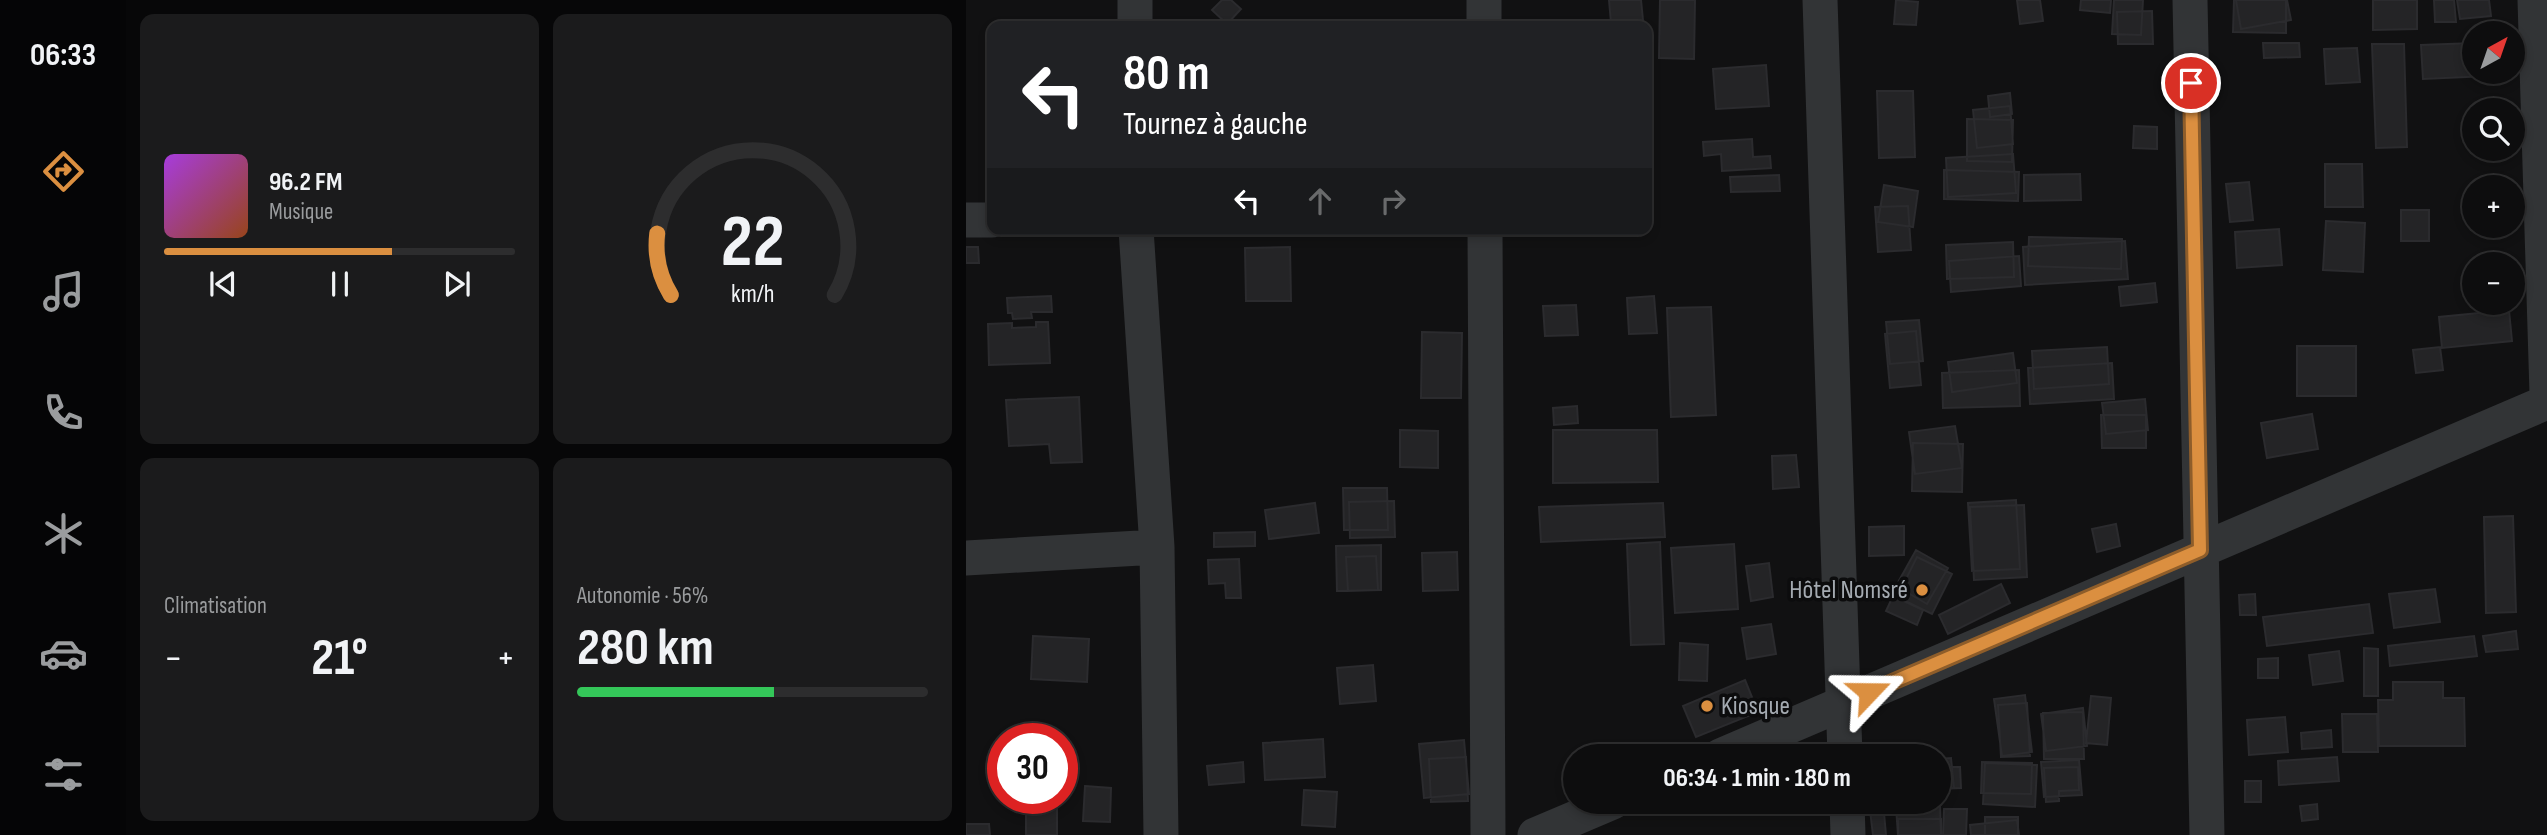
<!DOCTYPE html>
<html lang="fr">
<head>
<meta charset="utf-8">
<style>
	body { margin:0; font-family:"Sofia Sans Condensed",sans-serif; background:#1b1b1c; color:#f1f3f6; height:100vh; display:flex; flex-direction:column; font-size:26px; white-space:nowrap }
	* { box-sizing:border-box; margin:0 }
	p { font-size:23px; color:#9a9c9e }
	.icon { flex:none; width:38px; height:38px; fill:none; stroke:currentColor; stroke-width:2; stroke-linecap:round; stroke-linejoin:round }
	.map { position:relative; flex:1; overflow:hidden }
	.sheet { display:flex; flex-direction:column; gap:14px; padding:14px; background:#070708; width:840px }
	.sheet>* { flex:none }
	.banner { position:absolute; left:21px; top:21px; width:665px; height:214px; border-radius:14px; box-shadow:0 4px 10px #0003,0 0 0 2px #2d2d2e; background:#202124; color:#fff; overflow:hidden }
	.needle { width:46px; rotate:40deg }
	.tools { position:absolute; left:1496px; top:21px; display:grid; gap:14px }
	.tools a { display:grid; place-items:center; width:63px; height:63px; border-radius:50%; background:#0d0d0e; box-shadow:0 4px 10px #0003,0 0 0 2px #2d2d2e; font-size:35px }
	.speed { position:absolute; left:21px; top:723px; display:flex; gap:14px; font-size:35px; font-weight:700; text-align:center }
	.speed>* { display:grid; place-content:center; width:91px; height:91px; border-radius:50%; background:#0d0d0e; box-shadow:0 4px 10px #0003,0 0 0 2px #2d2d2e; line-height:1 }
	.speed .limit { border:10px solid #d22; background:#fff; color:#111 }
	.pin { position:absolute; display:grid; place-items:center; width:60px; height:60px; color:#fff; margin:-30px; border:4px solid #fff; border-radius:50%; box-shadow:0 2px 7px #0007 }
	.me { position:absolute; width:77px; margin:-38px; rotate:67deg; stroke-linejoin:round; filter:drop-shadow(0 0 5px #0008) }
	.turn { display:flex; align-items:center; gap:24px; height:147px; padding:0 21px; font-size:32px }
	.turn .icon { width:91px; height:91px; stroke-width:2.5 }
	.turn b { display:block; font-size:49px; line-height:60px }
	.lanes { display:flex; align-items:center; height:66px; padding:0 21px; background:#0003; justify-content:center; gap:35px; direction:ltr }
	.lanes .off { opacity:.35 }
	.big { font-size:52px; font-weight:700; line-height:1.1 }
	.sheet .widget { flex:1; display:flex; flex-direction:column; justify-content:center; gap:10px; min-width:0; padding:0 24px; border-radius:14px; background:#1b1b1c }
	.sheet .dial { align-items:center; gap:0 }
	.dial svg { height:182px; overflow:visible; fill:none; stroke:#2d2d2e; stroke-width:7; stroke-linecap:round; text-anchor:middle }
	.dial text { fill:#f1f3f6; stroke:none }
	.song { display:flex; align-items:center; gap:21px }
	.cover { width:84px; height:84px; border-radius:10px; background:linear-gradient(135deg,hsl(280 70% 55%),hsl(20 70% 35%)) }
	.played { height:7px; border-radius:4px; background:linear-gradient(90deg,#db8f40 65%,#2d2d2e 65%) }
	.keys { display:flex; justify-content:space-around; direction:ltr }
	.heat { display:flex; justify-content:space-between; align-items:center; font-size:38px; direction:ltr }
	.charge { height:10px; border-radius:5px; background:linear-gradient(90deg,#34c759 56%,#2d2d2e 0) }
	.sheet .tiles { flex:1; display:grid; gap:14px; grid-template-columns:repeat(2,1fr) }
	.trip { position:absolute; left:597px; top:744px; width:388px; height:70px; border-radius:35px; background:#0d0d0e; box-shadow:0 4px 10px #0003,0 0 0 2px #2d2d2e; font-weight:700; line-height:70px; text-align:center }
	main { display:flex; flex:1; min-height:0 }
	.dock { display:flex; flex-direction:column; width:126px; justify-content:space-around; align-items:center; background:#050506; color:#9a9c9e }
	.dock .icon { width:49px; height:49px }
	.dock .selected { color:#db8f40 }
	.dock b { font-size:32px; color:#f1f3f6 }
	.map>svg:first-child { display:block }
	.building { fill:#242426; stroke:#2b2b2e; stroke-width:2 }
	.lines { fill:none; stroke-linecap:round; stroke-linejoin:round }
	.minor { stroke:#323436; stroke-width:35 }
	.route-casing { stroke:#8e5d2a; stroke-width:18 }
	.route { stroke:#db8f40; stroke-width:12 }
	.poi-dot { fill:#db8f40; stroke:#0c0c0d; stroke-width:2.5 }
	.labels { text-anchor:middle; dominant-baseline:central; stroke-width:7; stroke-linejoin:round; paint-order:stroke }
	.poi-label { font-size:26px; fill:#a4aab1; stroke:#0c0c0d; text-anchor:end }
</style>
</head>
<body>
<main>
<nav class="dock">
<b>06:33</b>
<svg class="icon selected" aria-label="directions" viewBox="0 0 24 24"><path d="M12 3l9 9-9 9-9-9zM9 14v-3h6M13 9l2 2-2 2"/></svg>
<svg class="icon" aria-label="music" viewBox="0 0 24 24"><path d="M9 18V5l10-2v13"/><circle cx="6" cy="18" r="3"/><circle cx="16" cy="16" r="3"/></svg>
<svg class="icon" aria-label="phone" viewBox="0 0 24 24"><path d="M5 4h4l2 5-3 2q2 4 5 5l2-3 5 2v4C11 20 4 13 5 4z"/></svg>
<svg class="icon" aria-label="climate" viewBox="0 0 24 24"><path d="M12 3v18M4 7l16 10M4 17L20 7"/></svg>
<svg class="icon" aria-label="car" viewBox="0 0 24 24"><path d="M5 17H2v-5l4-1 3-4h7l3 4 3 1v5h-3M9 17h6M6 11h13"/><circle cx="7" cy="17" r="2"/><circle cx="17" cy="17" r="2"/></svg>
<svg class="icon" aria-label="filters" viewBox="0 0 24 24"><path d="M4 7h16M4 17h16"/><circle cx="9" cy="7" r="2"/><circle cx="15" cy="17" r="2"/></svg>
</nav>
<section class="sheet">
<div class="tiles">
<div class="widget">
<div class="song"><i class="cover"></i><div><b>96.2 FM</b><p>Musique</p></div></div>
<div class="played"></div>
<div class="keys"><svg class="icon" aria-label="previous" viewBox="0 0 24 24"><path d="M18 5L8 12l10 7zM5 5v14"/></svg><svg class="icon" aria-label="pause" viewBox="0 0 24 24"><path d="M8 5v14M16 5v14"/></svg><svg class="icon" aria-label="next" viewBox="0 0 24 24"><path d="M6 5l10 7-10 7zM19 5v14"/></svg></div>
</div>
<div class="widget dial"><svg viewBox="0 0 100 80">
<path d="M14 69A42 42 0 1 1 86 69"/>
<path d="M14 69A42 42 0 0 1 8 42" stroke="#db8f40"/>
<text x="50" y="56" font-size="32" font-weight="700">22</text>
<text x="50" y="72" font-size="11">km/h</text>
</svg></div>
<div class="widget"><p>Climatisation</p>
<div class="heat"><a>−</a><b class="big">21°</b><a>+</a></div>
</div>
<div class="widget"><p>Autonomie · 56%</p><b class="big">280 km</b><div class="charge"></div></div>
</div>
</section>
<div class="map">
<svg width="1581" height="835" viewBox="0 0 1581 835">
	<rect width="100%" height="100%" fill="#111112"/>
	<!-- building -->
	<path class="building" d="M256,0h9l10,9 -14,15 -15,-14z
		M643,0h32l2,20 -32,3z
		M694,0h35l-1,59 -35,-1z
		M930,0l22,2 -2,23 -22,-1z
		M1051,0h23l3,21 -23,3z
		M1115,0h30l-1,13 -30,-3z
		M1148,0h29l-2,35 -29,-1z
		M1268,0h52v33l-53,-1z
		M1270,0h51l4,20 -50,9z
		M1407,0h44v29l-44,1z
		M1468,0h20l2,22h-21z
		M1491,0h32l2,16 -31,3z
		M1186,11l1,33h-35l-1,-32z
		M375,20l52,2v4h-52z
		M1297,43h36l1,14 -36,1z
		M1508,43v29h14v4l-65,3 -2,-34z
		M1406,44h32l3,103 -31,1z
		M1391,48l3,34 -34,2 -2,-35z
		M800,65l3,41 -53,3 -3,-40z
		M911,91h36l2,66 -36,1z
		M1044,93l2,21 -22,3 -2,-21z
		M1044,106l3,38 -36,4 -4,-38z
		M1001,119l46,1 -1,42 -45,-1z
		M1168,126l23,1v22l-24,-1z
		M786,139l1,18 17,-1 1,12 -49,3 -1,-17 -17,2 -1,-14z
		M1047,154l3,39 -68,4 -2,-39z
		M1359,164h37l1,43h-38z
		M978,170l75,2 -1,29 -74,-2z
		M1114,174l1,26 -57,1v-26z
		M813,175l1,16 -49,1 -1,-15z
		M1283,182l4,38 -23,2 -4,-38z
		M918,185l34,6 -5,36 -35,-5z
		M942,206l3,44 -33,2 -3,-45z
		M1435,210h28v31h-28z
		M1360,221l39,2 -2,49 -40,-2z
		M1313,229l3,36 -45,3 -2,-36z
		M1063,237l93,2 -1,30 -93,-3z
		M1159,241l3,38 -103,6 -2,-38z
		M1047,242l1,35 -67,2 -1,-34z
		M0,247h12l1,16h-13z
		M324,247l1,54h-45l-1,-53z
		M1053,256l2,30 -70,6 -2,-31z
		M1189,283l2,19 -36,4 -2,-19z
		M85,296l1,16h-21l1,6 -19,1 -1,-6h-4l-1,-15z
		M688,296l3,37 -28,1 -2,-36z
		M610,305l2,30 -33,1 -2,-30z
		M745,307l5,108 -45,2 -4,-109z
		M1543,310l3,31 -70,7 -3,-31z
		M953,320l4,41 -33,3 -4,-42z
		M70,322h12l2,41 -61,2 -1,-41 24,-1v5l24,-1z
		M950,331l5,54 -31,3 -5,-54z
		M456,332l40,1 -1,65h-40z
		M1331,346h59v50h-59z
		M1141,347l2,37 -75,5 -2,-38z
		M1474,347l3,23 -27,3 -3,-23z
		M1047,353l4,30 -65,9 -4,-30z
		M1146,363l2,36 -84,5 -2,-36z
		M1053,370l1,36 -77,2 -1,-35z
		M113,397l3,65 -31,1 -2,-19 -40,2 -3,-46z
		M1179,399l3,31 -42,4 -4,-31z
		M611,406l1,17 -24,2 -1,-17z
		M1346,414l6,35 -51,9 -6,-35z
		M1135,415h45v33h-44z
		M989,426l7,42 -47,6 -6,-42z
		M434,430l38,1v37l-38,-1z
		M587,430h104l1,52 -105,1z
		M947,443l50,1 -1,48 -50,-1z
		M830,455l3,32 -26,2 -1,-33z
		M377,488h44l1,42h-44z
		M1050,500l4,69 -48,2 -4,-68z
		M428,501l1,36 -45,1 -1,-36z
		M349,503l4,30 -50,6 -4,-29z
		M697,503l2,34 -124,5 -2,-35z
		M1058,505l3,72 -53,3 -4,-73z
		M1547,516l3,96 -30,1 -2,-96z
		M1150,524l4,22 -23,6 -5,-23z
		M938,526v29l-35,1v-29z
		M289,532v14l-41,1v-14z
		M694,542l4,102 -33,1 -4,-101z
		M768,544l4,65 -63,4 -4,-65z
		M415,545v45l-44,1 -1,-45z
		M950,550l32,18 -21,36 -31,-18z
		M491,552l1,38 -35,1 -1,-38z
		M410,556l2,34 -30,1 -2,-34z
		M951,557l35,17 -20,40 -35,-17z
		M273,559l2,39h-15l-1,-15 -16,1 -1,-24z
		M803,563l4,34 -22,4 -5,-35z
		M1035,584l9,19 -62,31 -9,-19z
		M1469,589l5,33 -46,6 -5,-34z
		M1289,594l1,21h-16l-1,-20z
		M927,596l30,14 -6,15 -31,-14z
		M1403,604l4,29 -106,13 -4,-29z
		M805,624l5,30 -29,5 -5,-31z
		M1550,631l2,18 -32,3 -3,-16z
		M67,636l56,3 -2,43 -56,-3z
		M1508,636l3,20 -87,10 -2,-20z
		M714,643l28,2 -1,36 -28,-1z
		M1398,648l14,1v47h-14z
		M1373,651l4,30 -30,4 -4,-30z
		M1312,658v20h-20v-19z
		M407,665l3,36 -36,3 -3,-36z
		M779,680l13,32 -62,25 -13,-31z
		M1427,682h50v16h21l1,48h-86l-1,-46h15z
		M1059,695l7,57 -30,4 -8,-57z
		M1125,696l20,2 -4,47 -21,-2z
		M1061,703l3,53 -29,1 -3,-52z
		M1117,708l4,38 -41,5 -5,-37z
		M1117,712l1,47h-40l-1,-46z
		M1376,714h35l1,38h-35z
		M1319,717l3,35 -39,3 -2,-35z
		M1365,730l1,17 -30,2 -1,-16z
		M357,739l2,38 -60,3 -2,-37z
		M498,740l5,54 -45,4 -5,-54z
		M500,757l2,44 -37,1 -2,-43z
		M1371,757l2,24 -60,4 -1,-24z
		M985,758l3,30 -15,1v-30z
		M1113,760l3,35 -38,2 -3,-35z
		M277,762l1,20 -35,3 -2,-19z
		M1016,762l50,1 -1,31 -50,-1z
		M1019,763l52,2 -2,42 -52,-3z
		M973,767h21l1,21 -22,1z
		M1112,767l1,23 -20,1v10l-13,1 -2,-34z
		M1279,781h16v21h-16z
		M119,786l26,2 -1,34 -27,-1z
		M338,790l33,2 -2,35 -33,-2z
		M60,798h31v37h-31z
		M903,802h14l3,33h-13z
		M1351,804l1,15 -16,2 -2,-15z
		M974,806l1,29h-43l-2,-28z
		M978,809h23l-1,26h-23z
		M1019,817h33v18h-33z
		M932,819h43v16h-43z
		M1051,820l2,15h-48l-1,-10z
		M0,824h23l1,11h-24z"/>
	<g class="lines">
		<!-- minor -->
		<path class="minor" d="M518,0v26
			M854,0l25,756
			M1224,0l17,835
			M1569,0l12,394
			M169,26v-26
			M0,220h26
			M170,229l21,318 4,288
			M519,229l3,606
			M0,558l191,-11
			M754,756l827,-354
			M881,802l1,33
			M569,835l78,-33"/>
	</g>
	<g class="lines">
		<defs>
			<path id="route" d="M903,692l331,-142 -9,-467"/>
		</defs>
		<!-- route casing -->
		<use href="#route" class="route-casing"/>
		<!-- route -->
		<use href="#route" class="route"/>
	</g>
	<!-- markers -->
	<g class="poi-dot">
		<circle cx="956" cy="590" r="7"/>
		<circle cx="741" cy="706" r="7"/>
	</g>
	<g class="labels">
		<!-- poi labels -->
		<g class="poi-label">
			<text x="942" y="590">Hôtel Nomsré</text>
			<text x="755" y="706" text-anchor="start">Kiosque</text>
		</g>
	</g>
</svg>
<div class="tools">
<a><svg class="needle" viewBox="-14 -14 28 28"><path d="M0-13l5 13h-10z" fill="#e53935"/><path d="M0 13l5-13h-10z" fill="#9a9c9e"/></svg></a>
<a><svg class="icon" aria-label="search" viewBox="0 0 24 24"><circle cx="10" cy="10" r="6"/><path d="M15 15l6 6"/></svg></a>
<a>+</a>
<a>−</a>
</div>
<div class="speed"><div class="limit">30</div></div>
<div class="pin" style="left:1225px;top:83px;background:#d93025"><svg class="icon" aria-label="arrive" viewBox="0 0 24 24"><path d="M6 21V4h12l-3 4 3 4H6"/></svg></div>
<svg class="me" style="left:903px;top:692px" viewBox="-20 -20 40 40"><path d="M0-17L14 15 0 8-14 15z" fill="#db8f40" stroke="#fff" stroke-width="4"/></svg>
<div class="trip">06:34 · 1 min · 180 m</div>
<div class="banner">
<div class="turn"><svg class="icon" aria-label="left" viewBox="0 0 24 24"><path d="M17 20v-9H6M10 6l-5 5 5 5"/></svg><div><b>80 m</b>Tournez à gauche</div></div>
<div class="lanes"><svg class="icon" aria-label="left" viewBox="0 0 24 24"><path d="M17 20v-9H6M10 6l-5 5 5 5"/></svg><svg class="icon off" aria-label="ahead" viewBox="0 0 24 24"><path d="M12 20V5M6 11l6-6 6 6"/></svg><svg class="icon off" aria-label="right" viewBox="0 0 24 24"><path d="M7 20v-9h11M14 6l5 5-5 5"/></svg></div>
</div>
</div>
</main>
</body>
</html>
